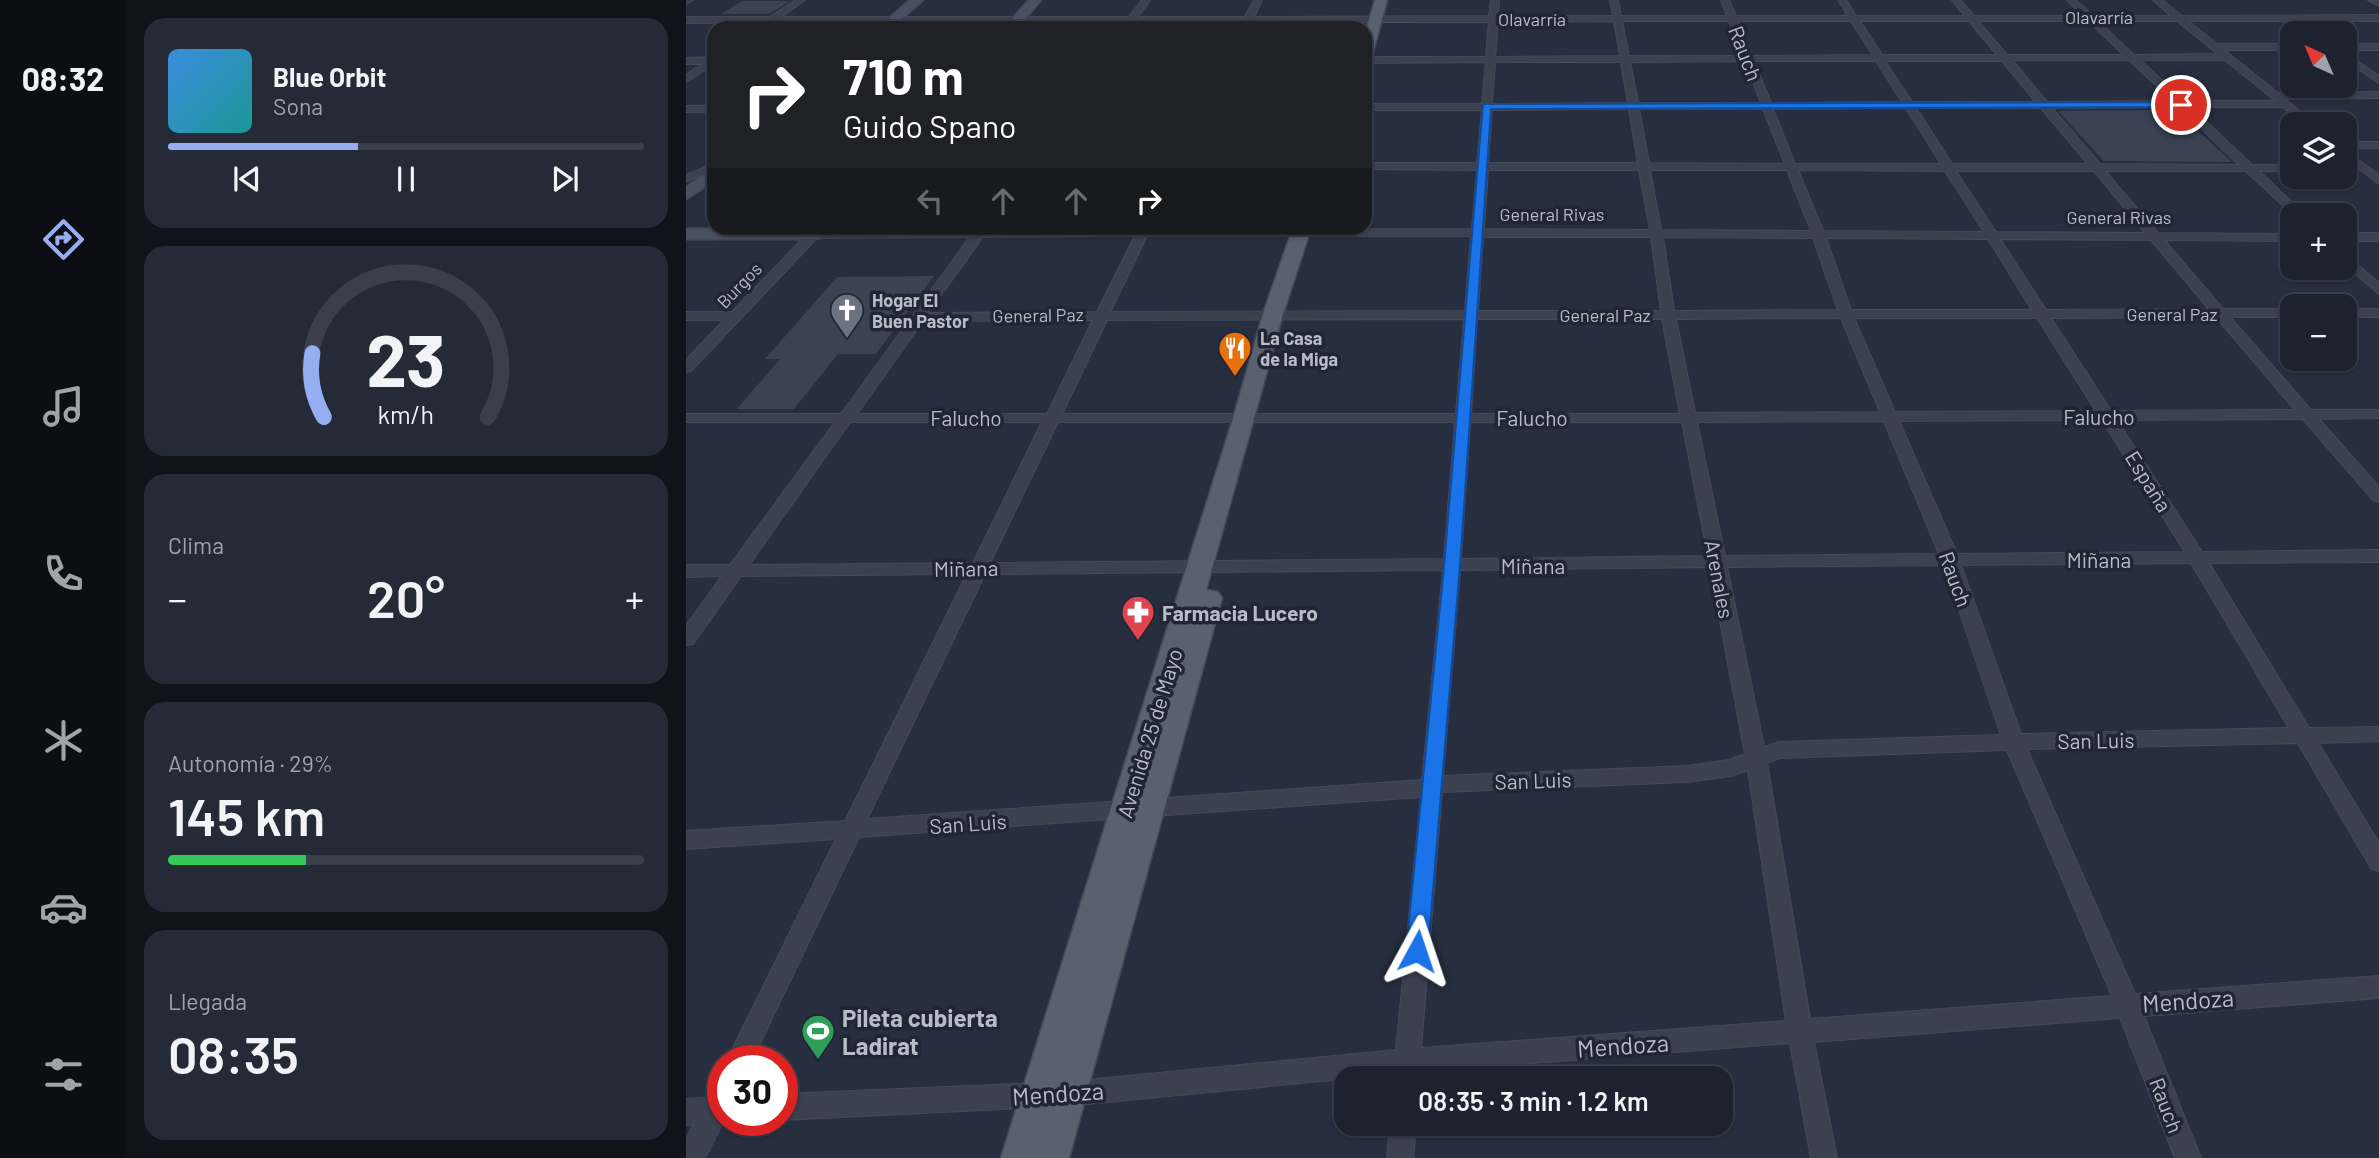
<!DOCTYPE html>
<html lang="es">
<head>
<meta charset="utf-8">
<style>
	body { margin:0; font-family:Barlow,sans-serif; background:#252a37; color:#f1f3f6; height:100vh; display:flex; flex-direction:column; font-size:26px; white-space:nowrap }
	* { box-sizing:border-box; margin:0 }
	p { font-size:23px; color:#a0a4aa }
	.icon { flex:none; width:38px; height:38px; fill:none; stroke:currentColor; stroke-width:2; stroke-linecap:round; stroke-linejoin:round }
	.map { position:relative; flex:1; overflow:hidden }
	.sheet { display:flex; flex-direction:column; gap:18px; padding:18px; background:#10131a; width:560px }
	.sheet>* { flex:none }
	.top-card { position:absolute; left:21px; top:21px; width:665px; height:214px; border-radius:21px; box-shadow:0 2px 5px #0004,0 0 0 2px #3b3f4b; background:#202124; color:#fff; overflow:hidden }
	.needle { width:46px; rotate:316deg }
	.buttons { position:absolute; left:1594px; top:21px; display:grid; gap:14px }
	.buttons a { display:grid; place-items:center; width:77px; height:77px; border-radius:14px; background:#1d222f; box-shadow:0 2px 5px #0004,0 0 0 2px #3b3f4b; font-size:35px }
	.speed { position:absolute; left:21px; top:1045px; display:flex; gap:14px; font-size:35px; font-weight:700; text-align:center }
	.speed>* { display:grid; place-content:center; width:91px; height:91px; border-radius:50%; background:#1d222f; box-shadow:0 2px 5px #0004,0 0 0 2px #3b3f4b; line-height:1 }
	.speed .limit { border:10px solid #d22; background:#fff; color:#111 }
	.pin { position:absolute; display:grid; place-items:center; width:60px; height:60px; color:#fff; margin:-30px; border:4px solid #fff; border-radius:50%; box-shadow:0 2px 7px #0007 }
	.me { position:absolute; width:77px; margin:-38px; rotate:5deg; stroke-linejoin:round; filter:drop-shadow(0 0 5px #0008) }
	.turn { display:flex; align-items:center; gap:24px; height:147px; padding:0 21px; font-size:32px }
	.turn .icon { width:91px; height:91px; stroke-width:2.5 }
	.turn b { display:block; font-size:49px; line-height:60px }
	.lanes { display:flex; align-items:center; height:66px; padding:0 21px; background:#0003; justify-content:center; gap:35px; direction:ltr }
	.lanes .off { opacity:.35 }
	.big { font-size:52px; font-weight:600; line-height:1.1 }
	.sheet .tile { flex:1; display:flex; flex-direction:column; justify-content:center; gap:10px; min-width:0; padding:0 24px; border-radius:21px; background:#252a37 }
	.sheet .dial { align-items:center; gap:0 }
	.dial svg { height:182px; overflow:visible; fill:none; stroke:#3b3f4b; stroke-width:7; stroke-linecap:round; text-anchor:middle }
	.dial text { fill:#f1f3f6; stroke:none }
	.song { display:flex; align-items:center; gap:21px }
	.cover { width:84px; height:84px; border-radius:10px; background:linear-gradient(135deg,hsl(210 70% 55%),hsl(180 70% 35%)) }
	.played { height:7px; border-radius:4px; background:linear-gradient(90deg,#95aef1 40%,#3b3f4b 40%) }
	.keys { display:flex; justify-content:space-around; direction:ltr }
	.heat { display:flex; justify-content:space-between; align-items:center; font-size:38px; direction:ltr }
	.charge { height:10px; border-radius:5px; background:linear-gradient(90deg,#34c759 29%,#3b3f4b 0) }
	.trip { position:absolute; left:648px; top:1066px; width:399px; height:70px; border-radius:21px; background:#1d222f; box-shadow:0 2px 5px #0004,0 0 0 2px #3b3f4b; font-weight:600; line-height:70px; text-align:center }
	main { display:flex; flex:1; min-height:0 }
	.menu { display:flex; flex-direction:column; width:126px; justify-content:space-around; align-items:center; background:#0c0e13; color:#a0a4aa }
	.menu .icon { width:49px; height:49px }
	.menu .on { color:#95aef1 }
	.menu b { font-size:32px; color:#f1f3f6 }
	.map>svg:first-child { display:block }
	.building { fill:#3a4254 }
	.lines { fill:none; stroke-linecap:round; stroke-linejoin:round }
	.street-casing { stroke:#454a58; stroke-width:2 }
	.secondary-casing { stroke:#454a58; stroke-width:3 }
	.primary-casing { stroke:#454a58; stroke-width:3 }
	.street { fill:#3b414f; fill-rule:evenodd }
	.secondary { fill:#495061; fill-rule:evenodd }
	.primary { fill:#59606e; fill-rule:evenodd }
	.route { fill:#1a73e8; stroke:#114b97; stroke-width:2 }
	.labels { text-anchor:middle; dominant-baseline:central; stroke-width:7; stroke-linejoin:round; paint-order:stroke }
	.far-street-label { font-size:18px; fill:#b8bcc9; stroke:#202634 }
	.far-poi-label { font-size:18px; font-weight:bold; fill:#b8bcc9; stroke:#202634; text-anchor:start }
	.street-label { font-size:21px; fill:#b8bcc9; stroke:#202634 }
	.poi-label { font-size:21px; font-weight:bold; fill:#b8bcc9; stroke:#202634; text-anchor:start }
	.near-street-label { font-size:24px; fill:#b8bcc9; stroke:#202634 }
	.near-poi-label { font-size:24px; font-weight:bold; fill:#b8bcc9; stroke:#202634; text-anchor:start }
</style>
</head>
<body>
<main>
<nav class="menu">
<b>08:32</b>
<svg class="icon on" aria-label="directions" viewBox="0 0 24 24"><path d="M12 3l9 9-9 9-9-9zM9 14v-3h6M13 9l2 2-2 2"/></svg>
<svg class="icon" aria-label="music" viewBox="0 0 24 24"><path d="M9 18V5l10-2v13"/><circle cx="6" cy="18" r="3"/><circle cx="16" cy="16" r="3"/></svg>
<svg class="icon" aria-label="phone" viewBox="0 0 24 24"><path d="M5 4h4l2 5-3 2q2 4 5 5l2-3 5 2v4C11 20 4 13 5 4z"/></svg>
<svg class="icon" aria-label="climate" viewBox="0 0 24 24"><path d="M12 3v18M4 7l16 10M4 17L20 7"/></svg>
<svg class="icon" aria-label="car" viewBox="0 0 24 24"><path d="M5 17H2v-5l4-1 3-4h7l3 4 3 1v5h-3M9 17h6M6 11h13"/><circle cx="7" cy="17" r="2"/><circle cx="17" cy="17" r="2"/></svg>
<svg class="icon" aria-label="filters" viewBox="0 0 24 24"><path d="M4 7h16M4 17h16"/><circle cx="9" cy="7" r="2"/><circle cx="15" cy="17" r="2"/></svg>
</nav>
<section class="sheet">
<div class="tile">
<div class="song"><i class="cover"></i><div><b>Blue Orbit</b><p>Sona</p></div></div>
<div class="played"></div>
<div class="keys"><svg class="icon" aria-label="previous" viewBox="0 0 24 24"><path d="M18 5L8 12l10 7zM5 5v14"/></svg><svg class="icon" aria-label="pause" viewBox="0 0 24 24"><path d="M8 5v14M16 5v14"/></svg><svg class="icon" aria-label="next" viewBox="0 0 24 24"><path d="M6 5l10 7-10 7zM19 5v14"/></svg></div>
</div>
<div class="tile dial"><svg viewBox="0 0 100 80">
<path d="M14 69A42 42 0 1 1 86 69"/>
<path d="M14 69A42 42 0 0 1 9 41" stroke="#95aef1"/>
<text x="50" y="56" font-size="32" font-weight="700">23</text>
<text x="50" y="72" font-size="11">km/h</text>
</svg></div>
<div class="tile"><p>Clima</p>
<div class="heat"><a>−</a><b class="big">20°</b><a>+</a></div>
</div>
<div class="tile"><p>Autonomía · 29%</p><b class="big">145 km</b><div class="charge"></div></div>
<div class="tile"><p>Llegada</p><b class="big">08:35</b></div>
</section>
<div class="map">
<svg width="1693" height="1158" viewBox="0 0 1693 1158">
	<rect width="100%" height="100%" fill="#272e3f"/>
	<!-- building -->
	<path class="building" d="M56,1h48l-21,13h-48z
		M1483,110l9,3 54,49 -128,-1 -46,-50z
		M248,276l-58,78h-38l-44,55h-57l43,-50h-15l72,-82z"/>
	<g class="lines">
		<defs>
			<path id="street" d="M0,0h7l-7,4z
				M110,0h9l-24,17h348l13,-17h8l-12,17h107l9,-17h8l-8,17 235,-1 2,-16h8l-1,16h115l-3,-16h8l3,16h106l-6,-16h8l7,16h112l-10,-16h8l10,16h109l-13,-16h8l14,16h109l-16,-16h9l17,16h78l-18,-16h9l20,16 197,-1v6h-191l29,23h75v6h-68l54,43 101,-1v6l-94,1 30,25h-11l-21,-17h-92l61,58h40v6h-33l46,44h-12l-47,-44h-141l53,62 134,1v7l-128,-1 59,69h69v8h-62l81,93h68v8l-60,1 60,68v15l-6,-2 -70,-81 -186,1 85,132 177,-2v12l-170,1 100,165 70,-1v14l-61,2 61,100v28l-8,-3 -73,-125 -271,6 108,245 244,-18v22l-235,18 57,142h-26l-55,-140 -306,24 23,116h-26l-21,-115 -371,29v6h-26l1,-4 -328,32 -284,14v-26l284,-12 330,-32 25,-253 -562,40 -107,223h-25l109,-221 -150,10v-18l159,-10 122,-247 -226,2 -48,68 -7,1v-19l36,-50 -36,1v-12h44l105,-143h-149v-8h155l129,-177 -153,1 -126,133 -5,1v-12l38,-40h-38v-8h46l78,-81 4,-1h162l1,-2h12l-1,2 484,-1 5,-59 -112,-1v-6h112l5,-53h-117v-6h117l4,-42 -121,1v-6h121l3,-35h-238l-3,6h-8l3,-6h-109l-7,6 -4,-3 2,-3 -439,1v-6h84zM928,21l6,35 -125,1 3,-35zM936,21h107l14,35h-114zM1052,21h113l22,34 -121,1zM1174,21h109l28,34h-115zM1292,21h110l36,34h-117zM1412,21h79l41,33 -84,1zM1326,60h117l44,41 -126,1zM1454,60h85l51,41h-92zM1059,61l16,42h-123l-8,-41zM1068,61h122l26,41 -131,1zM1199,61h117l34,41h-124zM809,62h126l7,41 -136,1zM1493,107l60,58 -139,-1 -48,-56zM1220,108l35,56h-146l-22,-55zM1230,108h125l47,56h-136zM943,109l9,54h-150l4,-53zM953,109h124l22,55 -136,-1zM802,170h151l11,60 -166,-1zM964,170h137l24,61 -150,-1zM1112,170l147,1 39,61 -161,-1zM1270,171h138l51,62 -149,-1zM449,236l-38,76 -169,1 55,-76zM461,236h324l-6,75 -355,1zM797,237h168l10,74h-183zM977,237l150,1 25,72 -164,1zM1140,238l162,1 44,71h-181zM1314,239l151,1 58,69 -163,1zM1530,317l79,93 -184,1 -60,-93zM1155,318l39,94 -185,1 -19,-94zM1168,318h183l59,93 -201,1zM778,319l-8,95h-394l45,-94zM791,319h185l18,95h-209zM407,320l-46,94h-190l66,-93zM1416,420l83,132 -228,2 -58,-133zM1198,421l55,133 -214,2 -28,-134zM164,422h192l-69,141 -224,2zM372,422h397l-11,137 -454,4zM784,422h212l26,134 -247,3zM1505,563l98,165 -268,6 -60,-169zM1258,565l57,170 -222,7 -15,5 -37,-180zM1024,567l35,187 -16,6 -42,6 -244,10 17,-206zM757,570l-21,210 -555,39 118,-245zM1321,750l105,246 -302,23 -43,-256 13,-5zM1062,770l38,251 -365,27 21,-256 245,-10 44,-6z
				M1682,0l11,1v5z
				M1659,44h34v6h-34z
				M1659,53l34,23v7l-34,-23z
				M28,57v7l-28,18v-7l16,-11h-16v-6z
				M0,106h28v6h-28z
				M1659,142h34v6h-34z
				M1659,150l34,25v9l-34,-26z
				M24,165l4,1v4l-28,12v-7z
				M1659,233h34v8h-34z
				M1659,254l34,29v11l-34,-29z
				M1659,309h34v8h-34z
				M37,1081v39h4l-4,2 -18,36h-19v-18l8,-16 -8,1v-26l21,-1 7,-14z
				M704,1124h26l-3,34h-26z"/>
			<path id="secondary" d="M224,0h13l-32,28h-13z
				M343,0h12l-24,28h-13z
				M28,169v12l-28,18v-12z
				M125,228h17l-8,10 -6,1h-128v-10z"/>
			<path id="primary" d="M689,0h12l-15,56 -7,4v-27z
				M607,228h18l-28,86 -77,276 12,2 4,6 -153,560h-68l232,-739 30,-105z"/>
		</defs>
		<!-- street casing -->
		<use href="#street" class="street-casing"/>
		<!-- secondary casing -->
		<use href="#secondary" class="secondary-casing"/>
		<!-- primary casing -->
		<use href="#primary" class="primary-casing"/>
		<!-- street -->
		<use href="#street" class="street"/>
		<!-- secondary -->
		<use href="#secondary" class="secondary"/>
		<!-- primary -->
		<use href="#primary" class="primary"/>
	</g>
	<!-- route -->
	<path class="route" d="M1495,102l4,1v4l-694,2 -31,457 -32,385 -3,7 -8,3 -7,-3 -4,-7 38,-385 39,-462z"/>
	<!-- icons -->
	<defs>
		<symbol id="church-pin" viewBox="-11 -11 22 30"><path d="M0 17L-7.5 6A9.5 9.5 0 1 1 7.5 6Z" fill="#6b7280" stroke="#202634"/><path d="M-1.2-6h2.4v3.5h3.3v2.4h-3.3V6h-2.4V-.1h-3.3v-2.4h3.3Z" fill="#fff"/></symbol>
		<symbol id="restaurant-pin" viewBox="-11 -11 22 30"><path d="M0 17L-7.5 6A9.5 9.5 0 1 1 7.5 6Z" fill="#e8710a" stroke="#202634"/><path d="M-5-6h1v4h1v-4h1v4h1v-4h1v5L-1.5 .5V6h-2V.5L-5-1ZM5-6V6H3V1.5H1.5Q1.5-4 5-6Z" fill="#fff"/></symbol>
		<symbol id="pharmacy-pin" viewBox="-11 -11 22 30"><path d="M0 17L-7.5 6A9.5 9.5 0 1 1 7.5 6Z" fill="#e0444e" stroke="#202634"/><path d="M-2-6h4v4h4v4h-4v4h-4v-4h-4v-4h4Z" fill="#fff"/></symbol>
		<symbol id="stadium-pin" viewBox="-11 -11 22 30"><path d="M0 17L-7.5 6A9.5 9.5 0 1 1 7.5 6Z" fill="#2e9e5b" stroke="#202634"/><path d="M0-5a6.5 5 0 1 0 0 10a6.5 5 0 1 0 0-10ZM-3.5-1.8h7v3.6h-7Z" fill="#fff"/></symbol>
	</defs>
	<g fill-rule="evenodd">
		<use href="#church-pin" x="142" y="291" width="38" height="52"/>
		<use href="#restaurant-pin" x="530" y="329" width="38" height="52"/>
		<use href="#pharmacy-pin" x="433" y="593" width="38" height="52"/>
		<use href="#stadium-pin" x="113" y="1012" width="38" height="52"/>
	</g>
	<g class="labels">
		<!-- far-street labels -->
		<g class="far-street-label">
			<text x="1413" y="17">Olavarría</text>
			<text x="846" y="19">Olavarría</text>
			<text x="866" y="214">General Rivas</text>
			<text x="1433" y="217">General Rivas</text>
			<text transform="translate(53 285) rotate(-46)">Burgos</text>
			<text x="1486" y="314">General Paz</text>
			<text transform="translate(352 315) rotate(-1)">General Paz</text>
			<text x="919" y="315">General Paz</text>
		</g>
		<!-- far-poi labels -->
		<g class="far-poi-label">
			<text x="186" y="300">Hogar El<tspan x="186" dy="21">Buen Pastor</tspan></text>
			<text x="574" y="338">La Casa<tspan x="574" dy="21">de la Miga</tspan></text>
		</g>
		<!-- street labels -->
		<g class="street-label">
			<text transform="translate(1060 53) rotate(69)">Rauch</text>
			<text x="1413" y="416">Falucho</text>
			<text x="280" y="417">Falucho</text>
			<text x="846" y="417">Falucho</text>
			<text transform="translate(1463 481) rotate(58)">España</text>
			<text x="1413" y="559">Miñana</text>
			<text x="847" y="565">Miñana</text>
			<text transform="translate(280 568) rotate(-1)">Miñana</text>
			<text transform="translate(1034 579) rotate(79)">Arenales</text>
			<text transform="translate(1270 579) rotate(70)">Rauch</text>
			<text transform="translate(463 733) rotate(-73)">Avenida 25 de Mayo</text>
			<text transform="translate(1410 740) rotate(-1)">San Luis</text>
			<text transform="translate(847 780) rotate(-2)">San Luis</text>
			<text transform="translate(282 823) rotate(-4)">San Luis</text>
			<text transform="translate(1481 1105) rotate(69)">Rauch</text>
		</g>
		<!-- poi labels -->
		<g class="poi-label">
			<text x="476" y="612">Farmacia Lucero</text>
		</g>
		<!-- near-street labels -->
		<g class="near-street-label">
			<text transform="translate(1502 1000) rotate(-4)">Mendoza</text>
			<text transform="translate(937 1045) rotate(-4)">Mendoza</text>
			<text transform="translate(372 1093) rotate(-4)">Mendoza</text>
		</g>
		<!-- near-poi labels -->
		<g class="near-poi-label">
			<text x="156" y="1017">Pileta cubierta<tspan x="156" dy="28">Ladirat</tspan></text>
		</g>
	</g>
</svg>
<div class="buttons">
<a><svg class="needle" viewBox="-14 -14 28 28"><path d="M0-13l5 13h-10z" fill="#e53935"/><path d="M0 13l5-13h-10z" fill="#a0a4aa"/></svg></a>
<a><svg class="icon" aria-label="layers" viewBox="0 0 24 24"><path d="M12 4l9 5-9 5-9-5zM3 14l9 5 9-5"/></svg></a>
<a>+</a>
<a>−</a>
</div>
<div class="speed"><div class="limit">30</div></div>
<div class="pin" style="left:1495px;top:105px;background:#d93025"><svg class="icon" aria-label="arrive" viewBox="0 0 24 24"><path d="M6 21V4h12l-3 4 3 4H6"/></svg></div>
<svg class="me" style="left:731px;top:951px" viewBox="-20 -20 40 40"><path d="M0-17L14 15 0 8-14 15z" fill="#1a73e8" stroke="#fff" stroke-width="4"/></svg>
<div class="trip">08:35 · 3 min · 1.2 km</div>
<div class="top-card">
<div class="turn"><svg class="icon" aria-label="right" viewBox="0 0 24 24"><path d="M7 20v-9h11M14 6l5 5-5 5"/></svg><div><b>710 m</b>Guido Spano</div></div>
<div class="lanes"><svg class="icon off" aria-label="left" viewBox="0 0 24 24"><path d="M17 20v-9H6M10 6l-5 5 5 5"/></svg><svg class="icon off" aria-label="ahead" viewBox="0 0 24 24"><path d="M12 20V5M6 11l6-6 6 6"/></svg><svg class="icon off" aria-label="ahead" viewBox="0 0 24 24"><path d="M12 20V5M6 11l6-6 6 6"/></svg><svg class="icon" aria-label="right" viewBox="0 0 24 24"><path d="M7 20v-9h11M14 6l5 5-5 5"/></svg></div>
</div>
</div>
</main>
</body>
</html>
